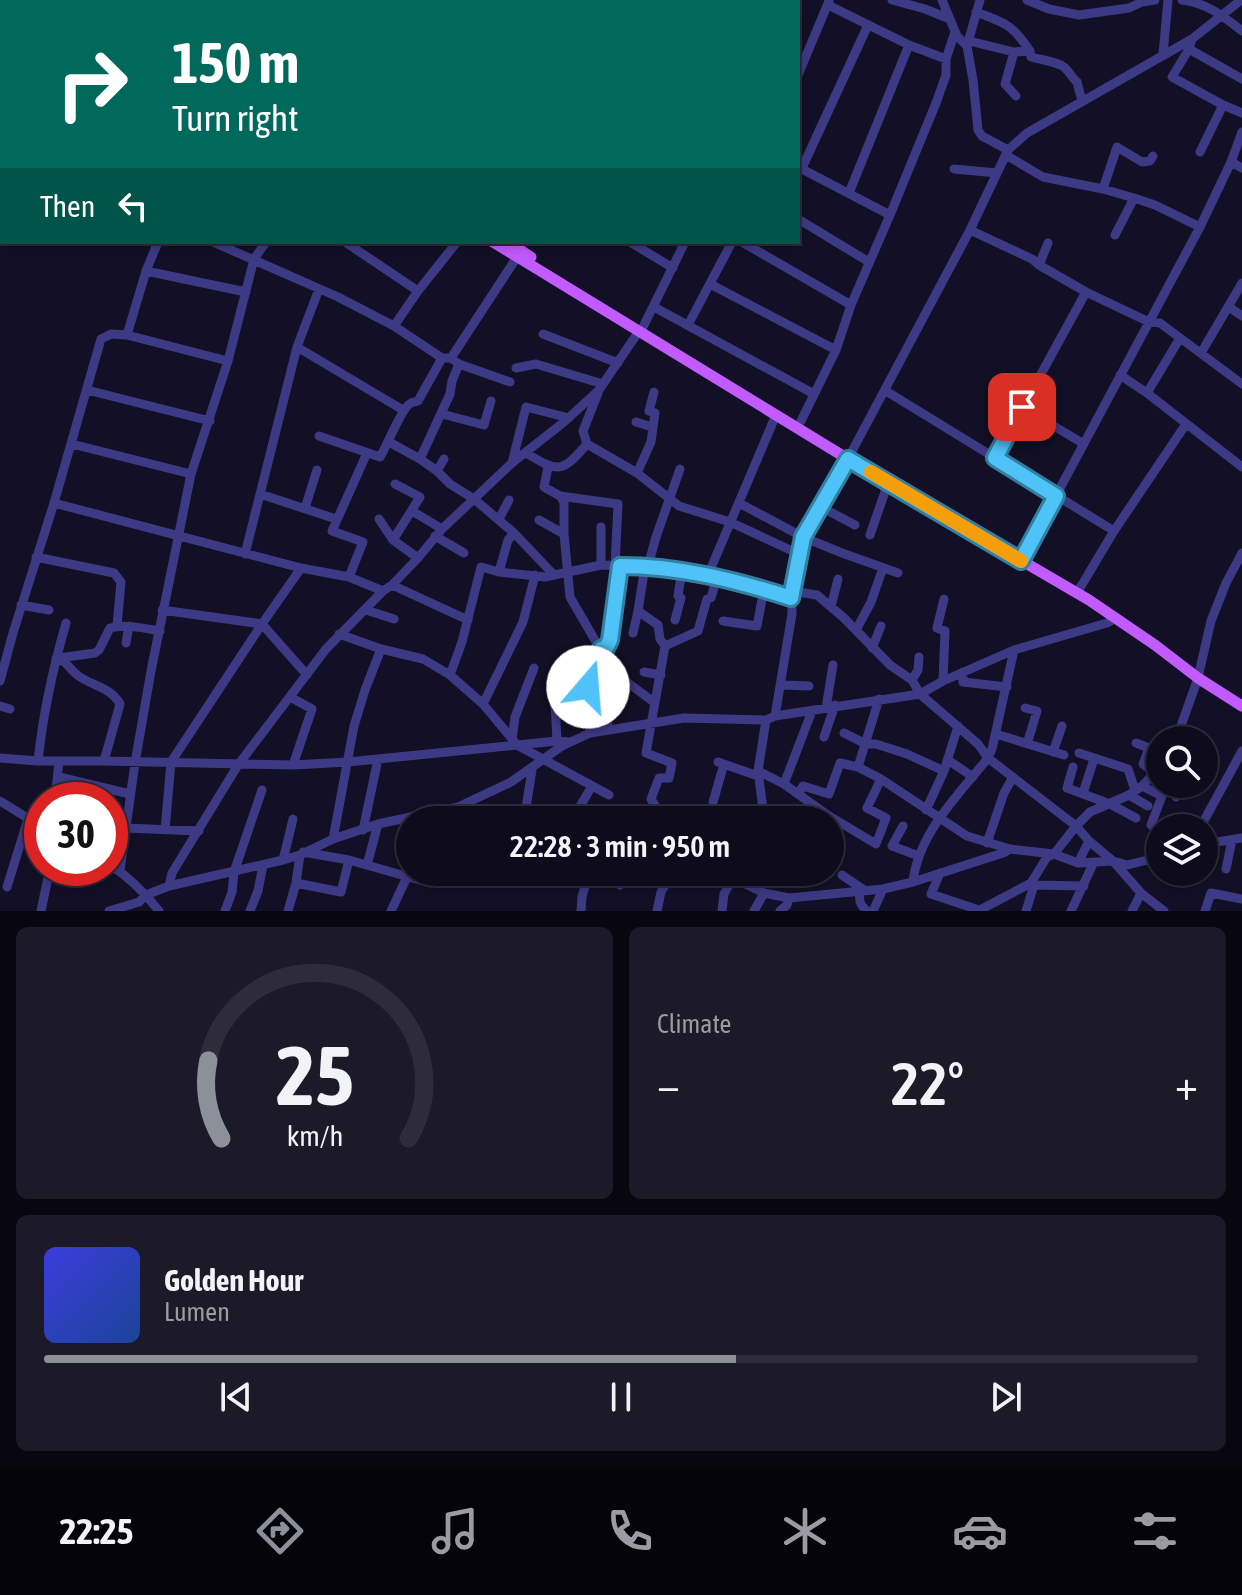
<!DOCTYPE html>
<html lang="en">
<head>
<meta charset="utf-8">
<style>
	body { margin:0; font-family:"Asap Condensed",sans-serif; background:#1c1929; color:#f1f3f6; height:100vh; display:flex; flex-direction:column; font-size:30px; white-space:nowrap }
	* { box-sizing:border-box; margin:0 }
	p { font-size:26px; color:#9b9ba3 }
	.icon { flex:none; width:44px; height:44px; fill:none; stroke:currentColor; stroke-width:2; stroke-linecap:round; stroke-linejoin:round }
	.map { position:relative; height:911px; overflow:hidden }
	.details { display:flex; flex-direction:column; gap:16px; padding:16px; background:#08060f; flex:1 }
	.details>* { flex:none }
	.banner { position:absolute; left:0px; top:0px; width:800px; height:244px; box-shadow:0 4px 12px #0003,0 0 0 2px #2e2b3b; background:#00695c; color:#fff; overflow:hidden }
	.fabs { position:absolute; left:1146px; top:726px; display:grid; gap:16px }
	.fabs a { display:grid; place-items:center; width:72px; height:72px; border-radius:50%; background:#0e0b1c; box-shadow:0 4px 12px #0003,0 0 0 2px #2e2b3b; font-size:40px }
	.speed { position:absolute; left:24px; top:782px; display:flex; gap:16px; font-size:40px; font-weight:700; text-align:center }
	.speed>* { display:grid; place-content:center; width:104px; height:104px; border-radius:50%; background:#0e0b1c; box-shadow:0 4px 12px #0003,0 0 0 2px #2e2b3b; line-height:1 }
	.speed .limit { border:12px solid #d22; background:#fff; color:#111 }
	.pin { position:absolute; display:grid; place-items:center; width:68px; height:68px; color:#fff; margin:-34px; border-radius:16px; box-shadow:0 4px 12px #0006 }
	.me { position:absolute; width:88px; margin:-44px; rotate:18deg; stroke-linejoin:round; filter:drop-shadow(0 0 6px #0008) }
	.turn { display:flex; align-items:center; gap:28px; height:168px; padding:0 40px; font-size:36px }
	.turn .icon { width:104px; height:104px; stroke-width:2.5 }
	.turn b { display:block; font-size:56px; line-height:68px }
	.then { display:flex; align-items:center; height:76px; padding:0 40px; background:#0003; gap:16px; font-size:30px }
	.big { font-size:60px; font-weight:600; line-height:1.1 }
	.details .widget { flex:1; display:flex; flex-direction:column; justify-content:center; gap:12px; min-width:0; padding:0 28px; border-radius:12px; background:#1c1929 }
	.details .dial { align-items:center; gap:0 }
	.dial svg { height:208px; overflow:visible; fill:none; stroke:#2e2b3b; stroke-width:7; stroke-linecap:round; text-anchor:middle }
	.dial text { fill:#f1f3f6; stroke:none }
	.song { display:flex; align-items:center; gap:24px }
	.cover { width:96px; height:96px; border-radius:12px; background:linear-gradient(135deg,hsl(240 70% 55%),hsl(220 70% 35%)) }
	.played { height:8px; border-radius:4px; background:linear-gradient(90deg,#8c9099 60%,#2e2b3b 60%) }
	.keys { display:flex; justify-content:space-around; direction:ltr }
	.heat { display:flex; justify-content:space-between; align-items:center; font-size:44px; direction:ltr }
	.details .tiles { flex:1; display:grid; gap:16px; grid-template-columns:1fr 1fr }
	.widget:last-child { grid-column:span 2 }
	.trip { position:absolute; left:396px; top:806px; width:448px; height:80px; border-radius:40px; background:#0e0b1c; box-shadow:0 4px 12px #0003,0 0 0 2px #2e2b3b; font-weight:600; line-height:80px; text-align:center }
	.tabs { display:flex; height:128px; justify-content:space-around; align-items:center; background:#06040b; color:#9b9ba3 }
	.tabs .icon { width:56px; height:56px }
	.tabs .current { color:#8c9099 }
	.tabs b { font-size:36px; color:#f1f3f6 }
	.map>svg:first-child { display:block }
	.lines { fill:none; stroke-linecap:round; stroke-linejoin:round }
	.minor { stroke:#3d3a85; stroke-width:9 }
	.major { stroke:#c25bff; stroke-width:11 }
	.route-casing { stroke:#337fa1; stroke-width:20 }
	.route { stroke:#4fc3f7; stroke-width:14 }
	.slow { stroke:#f59e0b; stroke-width:14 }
</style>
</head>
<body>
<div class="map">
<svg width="1242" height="911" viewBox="0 0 1242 911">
	<rect width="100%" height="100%" fill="#130f26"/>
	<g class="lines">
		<!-- minor -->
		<path class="minor" d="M182,0l3,2
			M269,0l5,2
			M500,0l4,2
			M646,0l4,2
			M892,0l33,9 25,10
			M942,0l15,36 10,10 6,34 5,50 4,6 26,14
			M1027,0l22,9 30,6 50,-7 13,-6 13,-2
			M1182,0c25,3 41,16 60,31
			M27,2l1,-2
			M165,2l1,-2
			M374,2l1,-2
			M424,2l1,-2
			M454,2l1,-2
			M484,2v-1
			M584,2l1,-2
			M795,2l1,-2
			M828,5l81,40 37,14
			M976,12c29,11 36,12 54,39
			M1192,39l-3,10 -17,28 51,28 19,8
			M969,41l45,11 16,-1 1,6c10,3 25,4 33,10 6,5 7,10 13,15l5,19
			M0,46l2,-3
			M967,46l13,-46
			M1189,49l53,30
			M1014,52l-9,32 11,12
			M1163,54l5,-54
			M798,75l31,-74
			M0,140l2,1
			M1200,152l23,-47
			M1006,155l37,22 60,12 31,9 21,7 45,22
			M1231,162l11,6
			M798,167l92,48
			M802,168l66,-143
			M954,169l43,4
			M1103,189l14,-42 25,15 8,-1 3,-5
			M849,193l60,-148
			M798,219l71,43
			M970,230l62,29 7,6 47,27 63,30 11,1 82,61
			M1115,235l19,-37
			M213,242l125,55 56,29 48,32h9l8,6 51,18
			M345,242l73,49
			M630,242l43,26
			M742,242l109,63
			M1039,265l9,-22
			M146,271l100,21
			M710,284l126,66
			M654,307l160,87
			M1229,307l13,9
			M688,325l44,-83
			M394,326l24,-35 39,-49
			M643,327l42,-85
			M543,334l75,29
			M127,335l19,-64 12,-29
			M297,347l106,63
			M1201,353l41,-70
			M451,358l66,-101
			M516,368l20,-4 67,20
			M1120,375l27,18 95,74
			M87,390l123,31
			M886,391l228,140
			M1147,393l33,-55
			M1022,407l62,37
			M442,414l42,11 7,-24
			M801,421l35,-71 15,-45 39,-90 46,-112 10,-28v-16l9,-27
			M636,422l16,5
			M319,436l61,21c7,-11 22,-50 31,-54 2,-1 4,-1 7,-2l24,-43
			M389,442l31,17 17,12 13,13 24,15 40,34 40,42
			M72,444l119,30
			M587,444l50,29 42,33 51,16 69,32
			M526,453c33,20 36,20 61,-9l-4,-13 15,-38
			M851,453l119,-223 38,-80 19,-17 165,-94 49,-39
			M995,458l91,-166
			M420,459l30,-65 2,-13 7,-17
			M512,463l14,-56 43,11
			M548,467l-4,20 16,9 58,8 -3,62
			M437,471l7,-12
			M637,473l14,-31 4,-29 -6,-2 5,-19
			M260,494l76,25
			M560,496l4,6v32l6,63 33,57 6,8 3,9 43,32
			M54,503l247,65 48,9 34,14
			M739,503l64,34 39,16 56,20
			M821,507l34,18
			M305,508l12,-38
			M412,511l30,18
			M379,519l14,21 25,18
			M499,519l10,-19
			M539,520l25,14
			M870,535l18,-52
			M435,536l29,17
			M393,540l27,-43 -25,-13
			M245,554l52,-207 22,-58
			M36,557l78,16 7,9 -4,44
			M1021,561l179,-334 31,-65 11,-30
			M601,565v-38
			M648,566l8,-29 24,-68
			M499,572l9,-32 6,-7
			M708,575l68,-160
			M349,577l14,-35 -31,-11 35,-78
			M392,585l76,35
			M1080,588l34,-57 72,-107
			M792,591l25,4 27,23 46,47 22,15 8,14 58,50 10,14 88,68 13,15 24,20 28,32 23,18
			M21,605l28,5
			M831,607l7,-28
			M162,610l100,14 45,51
			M366,610l28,9
			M638,611l20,14 2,14 5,7 -19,107 26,10 -3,15h-10l-8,21 10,16 -1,5
			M675,620l6,-22 -3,-2 4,-26
			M723,621l34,5 7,-37
			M856,630l15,-28 12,-34
			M633,633l5,-22 7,-45
			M339,634l42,15 42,10 27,16 33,29 34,41 40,-4 12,1
			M126,643l3,-17
			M665,646l33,-15 9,-32 4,-1 6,-21
			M872,648l9,-22
			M603,654l7,-14 10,-74
			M56,658c13,5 11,8 20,16 14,12 34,12 44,30l-16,57
			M59,658l36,-5 4,-3 11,-22c16,-4 33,0 50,3
			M644,672l17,3
			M963,672v10l44,5
			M1199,673l12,-52 15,-38 16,-30
			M450,675l12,-33 19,-75 18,5 46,5 56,-12 47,1 60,9 83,23
			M912,680l6,-10 1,-13
			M0,681l13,-48 41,-130 47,-164 10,-5 16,1 101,26
			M943,681l2,-50 -8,-3 7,-29
			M782,685l27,1
			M290,697l22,12 -19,56
			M879,699l-21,68 23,12 86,57 43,13
			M555,703l2,38
			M589,703l20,3 19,-23
			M483,704l40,-82 12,-47
			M0,706l10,3
			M826,708l7,-43
			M1025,708l12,3 -10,33
			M775,716l17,-102v-23l11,-54 45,-78
			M607,730l2,-24
			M590,733l-2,-46 13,-38
			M844,733l22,11h10l31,10 37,17
			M996,734l68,21
			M824,737l11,-32
			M512,740l3,-23 19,-49
			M1176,740l22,-62
			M1136,743l13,5 -6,16 11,8
			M1053,752l9,-26
			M1079,753l49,16 7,21
			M0,758l38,3h66l189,4 55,-3 169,-17 92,50
			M948,760l25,17
			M38,761c5,-47 15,-93 28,-138
			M1204,761l4,-14
			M718,762l40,14
			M1073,767l-6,21 43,16 26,14
			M758,771l26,13 42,30 50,30 10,-26 -19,-10 14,-29
			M59,777l71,17
			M784,784l28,-73
			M1142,786l20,10 -11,29 9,5
			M1083,793l11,-34
			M798,794l5,-8 26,8 11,-31 18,4
			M1129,795l19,11
			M1176,797l4,-13 11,4 2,-4
			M55,800l4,-39
			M0,801l42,26
			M713,802l11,-38
			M461,807l64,7 7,3 24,3
			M926,810l18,-39 14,-45
			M525,814l7,-44
			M572,820l20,-34
			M761,820l2,-11 -5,-38 8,-51
			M903,826l-11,20 27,10
			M125,828l74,3
			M1200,828l42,-77
			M165,830l6,-68 91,-138 39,-56
			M363,830l15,-71
			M333,839l21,-113 11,-36 16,-41
			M987,843l17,-50 9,-16
			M1204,844l38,-6
			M303,852l46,8 81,23
			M283,860l10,-41
			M1078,863l11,-22
			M110,865c19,12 35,28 49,46
			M367,865l11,-41
			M1226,869l6,-29
			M120,871l15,-108 16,-92 40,-197 37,-113 26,-102 12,-17
			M940,873l-9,21 48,16
			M842,875l22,15
			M733,878l31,15 25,5
			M913,882c5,-48 45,-87 75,-124l4,-9 22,-99
			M296,883l45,9 8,-32
			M1031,883l3,2 50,1
			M620,885l4,-13
			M169,886l3,-13 66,-108 88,-116 57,-58 9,-6 26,-27 24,-29 70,-66 52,-41 35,-32 40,-59
			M7,887l21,-68
			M860,890c-1,11 -1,14 7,21
			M41,911l9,-43
			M109,911l30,-9 7,-7 23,-9 114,-26 17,-5 33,-16 45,-15 80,-17 53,-25 51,-36 28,-13 94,-15 82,2 9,-4 145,-22 23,-13 71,-31 93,-27 9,-5
			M225,911l7,-19 2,-20 28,-82
			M250,911l8,-20 5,-26
			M288,911l8,-28 4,-28
			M391,911l16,-34 3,-15
			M581,911l1,-14 7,-25
			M657,911l4,-19 12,-20
			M722,911l2,-17 12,-22
			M754,911l10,-18
			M780,911l7,-6 2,-7 94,-9 30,-7 90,-29 7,-4 44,5 24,9 35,-2 14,4 33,-8
			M873,911l10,-22
			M978,911l53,-28 16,-26 7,-3 22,-28 14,-14 39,-17 13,-9 18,-19
			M1026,911l8,-26
			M1071,911l22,-47
			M1132,911l9,-18
			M1205,911l6,-18 31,6"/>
		<!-- major -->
		<path class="major" d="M110,0l3,2
			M124,0l3,2
			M493,242l355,217 241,141 66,45 43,33 44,28
			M508,242l23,15"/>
	</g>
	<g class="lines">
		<defs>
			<path id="route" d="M588,687l13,-38 2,5 7,-14 10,-74c59,0 115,14 171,32l12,-61 45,-78 173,102 35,-65 -61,-38 27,-51"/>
		</defs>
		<!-- route casing -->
		<use href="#route" class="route-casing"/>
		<!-- route -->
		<use href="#route" class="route"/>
		<!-- slow -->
		<path class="slow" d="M871,472l150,89"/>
	</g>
</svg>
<div class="fabs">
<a><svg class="icon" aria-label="search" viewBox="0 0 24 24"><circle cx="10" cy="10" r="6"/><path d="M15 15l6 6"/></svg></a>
<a><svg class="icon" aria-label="layers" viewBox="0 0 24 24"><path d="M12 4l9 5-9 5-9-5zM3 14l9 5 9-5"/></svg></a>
</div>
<div class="speed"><div class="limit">30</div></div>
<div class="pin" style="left:1022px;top:407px;background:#d93025"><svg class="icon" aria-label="arrive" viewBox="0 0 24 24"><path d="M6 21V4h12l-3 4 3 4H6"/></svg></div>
<svg class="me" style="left:588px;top:687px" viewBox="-20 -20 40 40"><circle r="19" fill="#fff"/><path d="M0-13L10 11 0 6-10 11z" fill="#4fc3f7"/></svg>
<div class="trip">22:28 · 3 min · 950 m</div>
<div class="banner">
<div class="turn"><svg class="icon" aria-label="right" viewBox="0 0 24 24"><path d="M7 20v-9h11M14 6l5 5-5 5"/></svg><div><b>150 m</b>Turn right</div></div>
<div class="then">Then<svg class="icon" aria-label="left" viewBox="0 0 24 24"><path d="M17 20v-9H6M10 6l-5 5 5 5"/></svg></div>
</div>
</div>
<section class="details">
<div class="tiles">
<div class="widget dial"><svg viewBox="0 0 100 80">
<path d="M14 69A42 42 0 1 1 86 69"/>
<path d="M14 69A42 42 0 0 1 9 39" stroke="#8c9099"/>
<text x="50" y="56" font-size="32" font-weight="700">25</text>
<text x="50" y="72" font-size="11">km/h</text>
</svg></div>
<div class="widget"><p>Climate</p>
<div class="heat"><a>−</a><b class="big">22°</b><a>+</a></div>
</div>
<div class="widget">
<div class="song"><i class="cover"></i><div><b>Golden Hour</b><p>Lumen</p></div></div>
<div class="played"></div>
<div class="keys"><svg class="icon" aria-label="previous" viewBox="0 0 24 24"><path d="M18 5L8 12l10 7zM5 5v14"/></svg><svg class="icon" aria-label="pause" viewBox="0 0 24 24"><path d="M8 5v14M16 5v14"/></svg><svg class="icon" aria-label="next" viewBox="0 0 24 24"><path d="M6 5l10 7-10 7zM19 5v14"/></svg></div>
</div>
</div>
</section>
<nav class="tabs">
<b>22:25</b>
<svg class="icon current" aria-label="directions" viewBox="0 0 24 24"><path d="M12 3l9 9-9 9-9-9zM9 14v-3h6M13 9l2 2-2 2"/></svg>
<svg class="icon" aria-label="music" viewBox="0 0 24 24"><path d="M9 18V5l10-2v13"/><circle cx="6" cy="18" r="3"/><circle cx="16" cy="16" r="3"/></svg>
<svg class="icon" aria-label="phone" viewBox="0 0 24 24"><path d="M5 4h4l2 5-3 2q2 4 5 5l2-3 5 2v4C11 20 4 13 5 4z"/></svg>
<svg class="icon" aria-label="climate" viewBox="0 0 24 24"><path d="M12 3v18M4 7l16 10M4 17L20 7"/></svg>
<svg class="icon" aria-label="car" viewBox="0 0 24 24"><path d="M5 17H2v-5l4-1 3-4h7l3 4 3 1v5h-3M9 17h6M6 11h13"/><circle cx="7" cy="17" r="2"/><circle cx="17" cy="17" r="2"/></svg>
<svg class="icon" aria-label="filters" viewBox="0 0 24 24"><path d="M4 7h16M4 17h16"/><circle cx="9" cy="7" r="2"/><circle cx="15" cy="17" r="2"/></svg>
</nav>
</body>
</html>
